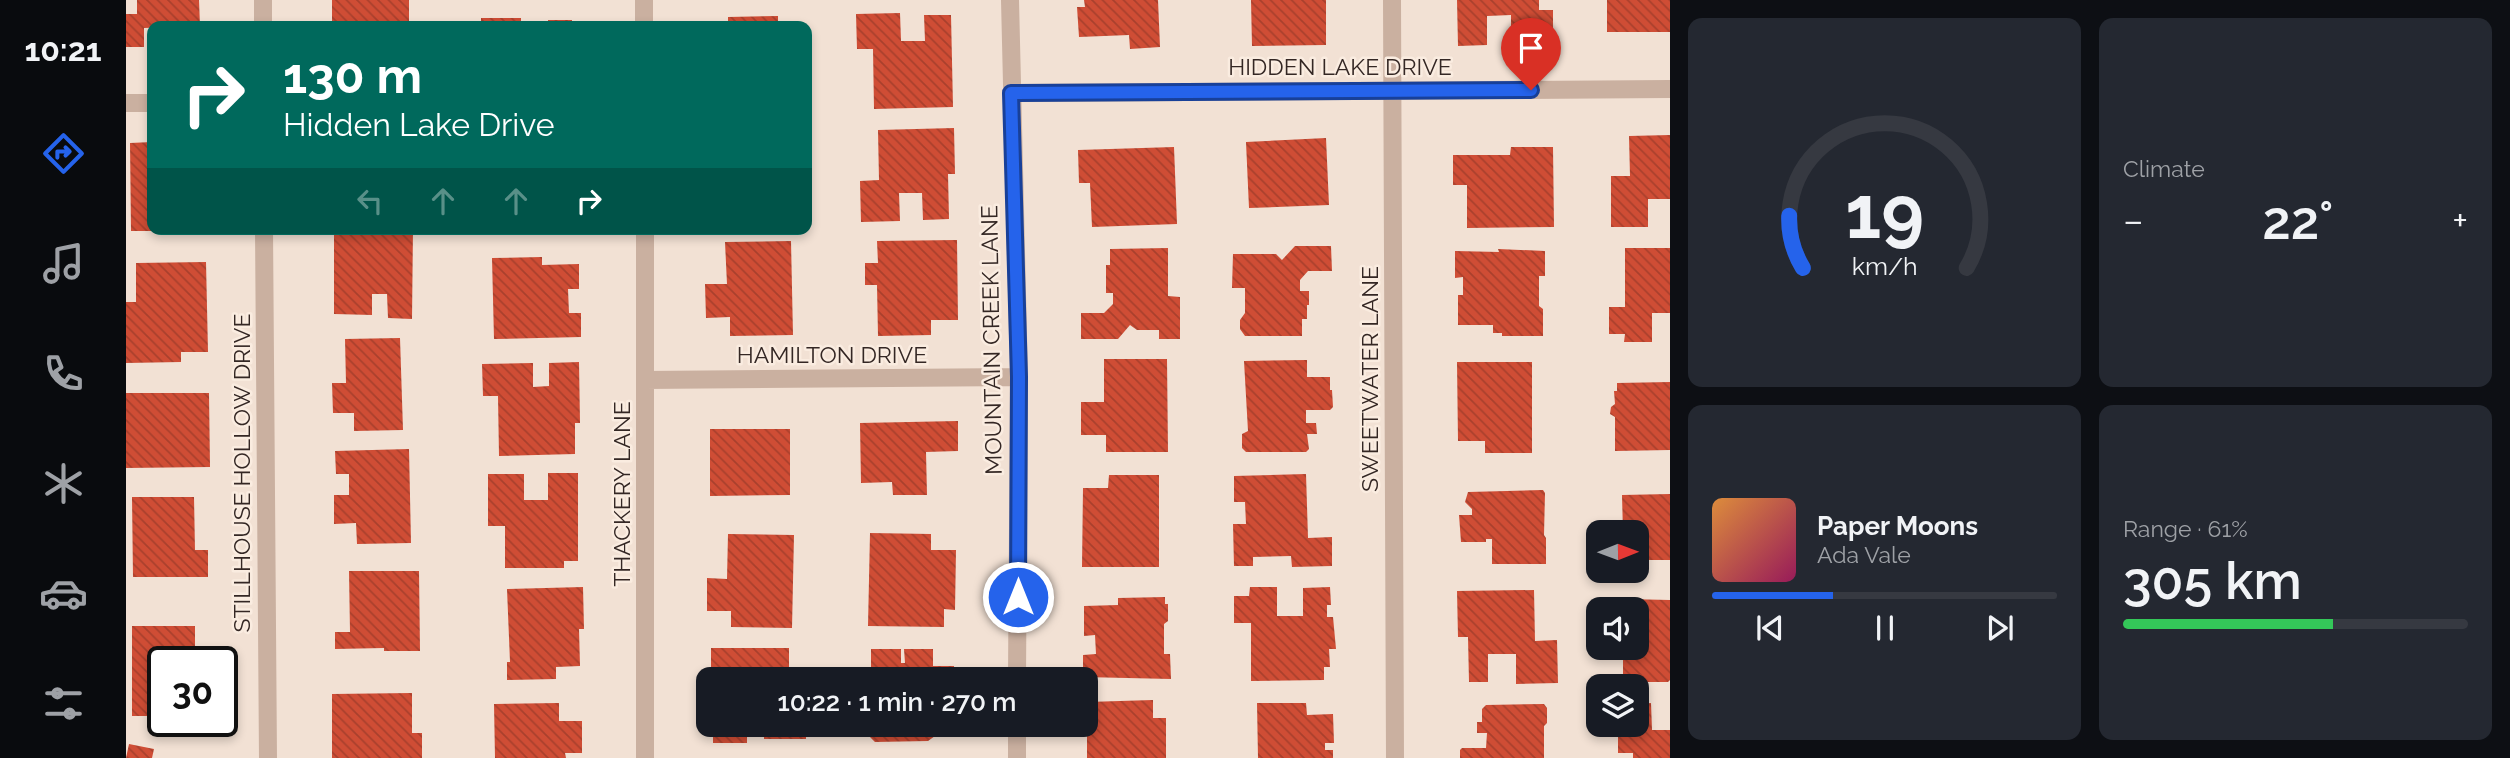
<!DOCTYPE html>
<html lang="en">
<head>
<meta charset="utf-8">
<style>
	body { margin:0; font-family:Raleway,sans-serif; background:#242831; color:#f1f3f6; height:100vh; display:flex; flex-direction:column; font-size:26px; white-space:nowrap }
	* { box-sizing:border-box; margin:0 }
	p { font-size:23px; color:#9ea1a6 }
	.icon { flex:none; width:38px; height:38px; fill:none; stroke:currentColor; stroke-width:2; stroke-linecap:round; stroke-linejoin:round }
	.map { position:relative; flex:1; overflow:hidden }
	.details { display:flex; flex-direction:column; gap:18px; padding:18px; background:#0d0f14; width:840px }
	.details>* { flex:none }
	.hud { position:absolute; left:21px; top:21px; width:665px; height:214px; border-radius:14px; box-shadow:0 4px 10px #0003; background:#00695c; color:#fff; overflow:hidden }
	.needle { width:46px; rotate:89deg }
	.controls { position:absolute; left:1460px; top:520px; display:grid; gap:14px }
	.controls a { display:grid; place-items:center; width:63px; height:63px; border-radius:14px; background:#171b24; box-shadow:0 4px 10px #0003; font-size:35px }
	.speed { position:absolute; left:21px; top:646px; display:flex; gap:14px; font-size:35px; font-weight:700; text-align:center }
	.speed>* { display:grid; place-content:center; width:91px; height:91px; border-radius:50%; background:#171b24; box-shadow:0 4px 10px #0003; line-height:1 }
	.speed .limit { border:4px solid #111; border-radius:10px; background:#fff; color:#111 }
	.pin { position:absolute; display:grid; place-items:center; width:60px; height:60px; color:#fff; margin:-72px -30px; border-radius:50% 50% 50% 0; rotate:-45deg; box-shadow:0 0 7px #0007 }
	.pin .icon { rotate:45deg }
	.me { position:absolute; width:77px; margin:-38px; rotate:0deg; stroke-linejoin:round; filter:drop-shadow(0 0 5px #0008) }
	.turn { display:flex; align-items:center; gap:24px; height:147px; padding:0 21px; font-size:32px }
	.turn .icon { width:91px; height:91px; stroke-width:2.5 }
	.turn b { display:block; font-size:49px; line-height:60px }
	.lanes { display:flex; align-items:center; height:66px; padding:0 21px; background:#0003; justify-content:center; gap:35px; direction:ltr }
	.lanes .off { opacity:.35 }
	.big { font-size:52px; font-weight:600; line-height:1.1 }
	.details .widget { flex:1; display:flex; flex-direction:column; justify-content:center; gap:10px; min-width:0; padding:0 24px; border-radius:14px; background:#242831 }
	.details .dial { align-items:center; gap:0 }
	.dial svg { height:182px; overflow:visible; fill:none; stroke:#363941; stroke-width:7; stroke-linecap:round; text-anchor:middle }
	.dial text { fill:#f1f3f6; stroke:none }
	.song { display:flex; align-items:center; gap:21px }
	.cover { width:84px; height:84px; border-radius:10px; background:linear-gradient(135deg,hsl(30 70% 55%),hsl(330 70% 35%)) }
	.played { height:7px; border-radius:4px; background:linear-gradient(90deg,#2563eb 35%,#363941 35%) }
	.keys { display:flex; justify-content:space-around; direction:ltr }
	.heat { display:flex; justify-content:space-between; align-items:center; font-size:38px; direction:ltr }
	.charge { height:10px; border-radius:5px; background:linear-gradient(90deg,#34c759 61%,#363941 0) }
	.details .tiles { flex:1; display:grid; gap:18px; grid-template-columns:repeat(2,1fr) }
	.trip { position:absolute; left:570px; top:667px; width:402px; height:70px; border-radius:14px; background:#171b24; box-shadow:0 4px 10px #0003; font-weight:600; line-height:70px; text-align:center }
	main { display:flex; flex:1; min-height:0 }
	.menu { display:flex; flex-direction:column; width:126px; justify-content:space-around; align-items:center; background:#090b0e; color:#9ea1a6 }
	.menu .icon { width:49px; height:49px }
	.menu .current { color:#2563eb }
	.menu b { font-size:32px; color:#f1f3f6 }
	.map>svg:first-child { display:block }
	.building { fill:url(#building-back-hatch) }
	.lines { fill:none; stroke-linecap:round; stroke-linejoin:round }
	.minor { stroke:#cab0a0; stroke-width:18 }
	.route-casing { stroke:#184099; stroke-width:18 }
	.route { stroke:#2563eb; stroke-width:12 }
	.labels { text-anchor:middle; dominant-baseline:central; stroke-width:5; stroke-linejoin:round; paint-order:stroke }
	.street-label { font-size:23px; fill:#342724; stroke:#faece0 }
</style>
</head>
<body>
<main>
<nav class="menu">
<b>10:21</b>
<svg class="icon current" aria-label="directions" viewBox="0 0 24 24"><path d="M12 3l9 9-9 9-9-9zM9 14v-3h6M13 9l2 2-2 2"/></svg>
<svg class="icon" aria-label="music" viewBox="0 0 24 24"><path d="M9 18V5l10-2v13"/><circle cx="6" cy="18" r="3"/><circle cx="16" cy="16" r="3"/></svg>
<svg class="icon" aria-label="phone" viewBox="0 0 24 24"><path d="M5 4h4l2 5-3 2q2 4 5 5l2-3 5 2v4C11 20 4 13 5 4z"/></svg>
<svg class="icon" aria-label="climate" viewBox="0 0 24 24"><path d="M12 3v18M4 7l16 10M4 17L20 7"/></svg>
<svg class="icon" aria-label="car" viewBox="0 0 24 24"><path d="M5 17H2v-5l4-1 3-4h7l3 4 3 1v5h-3M9 17h6M6 11h13"/><circle cx="7" cy="17" r="2"/><circle cx="17" cy="17" r="2"/></svg>
<svg class="icon" aria-label="filters" viewBox="0 0 24 24"><path d="M4 7h16M4 17h16"/><circle cx="9" cy="7" r="2"/><circle cx="15" cy="17" r="2"/></svg>
</nav>
<div class="map">
<svg width="1544" height="758" viewBox="0 0 1544 758">
	<defs>
		<pattern id="building-back-hatch" width="6" height="6" patternUnits="userSpaceOnUse" patternTransform="scale(1.75)"><rect width="6" height="6" fill="#cf4d35"/><path d="M-1 5l2 2M0 0l6 6M5-1l2 2" fill="none" stroke="#a9402d"/></pattern>
	</defs>
	<rect width="100%" height="100%" fill="#f2e1d4"/>
	<!-- building -->
	<path class="building" d="M11,0h62l1,26 -56,2v19h-18v-33h11z
		M206,0h77v26h-77z
		M958,0h74l2,47 -30,2 -1,-14 -50,2 -2,-30h8z
		M1125,0h75v45l-74,1z
		M1331,0h82v10h14v35l-42,1v-31l-24,1v29l-29,1z
		M1481,0h63v32h-63z
		M774,13l1,28h24l-1,-26h27l2,92 -79,2 -1,-60h-16l-1,-35z
		M652,16v10h-50v-9z
		M355,18h40v8h-40z
		M422,20h24v6h-24z
		M828,128l1,46h-7l1,45 -26,1 -1,-27h-23l1,28 -39,1 -1,-41 19,-1 -1,-50z
		M1544,135v64h-22v28h-37v-51h19l-1,-40z
		M1200,138l3,67 -80,3 -3,-66z
		M26,142v89h-21l-1,-88z
		M1048,147l3,77 -85,3 -2,-44h-11l-1,-33z
		M1385,147h42l1,80 -87,1v-43h-14v-30h57z
		M208,229h79l-1,90 -24,-1 -1,-24h-15v21l-38,-1z
		M831,240l1,80h-27v15l-53,1 -1,-51h-12v-22h13l-1,-22z
		M665,241l2,94 -63,1v-19l-24,1 -1,-34h22l-2,-42z
		M1169,246h36l1,25h-24l-8,9v11h9v14h-2v14h-5v17h-57l-5,-7v-9l5,-7v-25h-13l1,-34h43l6,6z
		M1042,248v48l12,1v42h-21v-9h-22l-7,-5 -12,14h-37v-26h23l9,-9v-11h-7v-28h4v-16z
		M1499,248h45v65h-18v29h-28l1,-8h-16v-27h16z
		M1372,249l47,2v25h-6v30l4,3v27h-41v-3h-9v-8h-35v-30h5v-18l-8,1v-27l44,1z
		M416,257v8l37,-1v25h-11l1,24h12v24l-87,2 -2,-81z
		M80,262l2,90h-27v10l-55,1v-61h10v-39z
		M274,338l3,92 -49,1v-18h-21l-1,-30h14l-1,-44z
		M978,359h63l1,93h-62v-17h-25v-33h23z
		M1181,360v17h23v13h2l1,17 -3,3h-24v13h10l1,11h-10l2,15 -3,3h-60l-4,-4v-14l6,-3 -4,-70z
		M453,362l1,61h-5v31l-76,2 -1,-60h-15l-1,-32 51,-1v24l16,-1v-23z
		M1331,362h75v91h-47v-12h-27z
		M1544,382v68l-55,1v-34l-5,-3 1,-7 4,-3 -1,-13h3v-8z
		M0,393h83l1,74 -84,1z
		M832,421v30l-32,1 1,43h-34l-1,-13 -31,1 -1,-60z
		M584,429h80v66l-80,1z
		M283,449l2,94 -54,1 -1,-21 -22,1v-29h15v-21h-13l-1,-23z
		M422,473h30v88h-14v7h-59v-42h-17v-52h36v26h24z
		M1180,474l2,64 24,-1v29l-40,1 -1,-11 -38,1v9h-19l-1,-42h13l-1,-22h-11v-26z
		M983,475h50v92h-77l1,-79h25z
		M1417,490l2,3 -1,42 2,3v26h-54v-25h-6v3h-25l-2,-27h13v-6l-7,-7 3,-10z
		M1544,494v66h-34v-28h-13l-1,-37z
		M6,497h62l1,53h13v27h-75z
		M744,533l61,1v16h25l-1,60 -11,-1v18l-76,-1z
		M602,534l66,1 -2,93 -61,-1v-16h-24v-33l20,1z
		M223,571h70l1,80h-36v-3l-49,1v-17h15z
		M457,587l1,42h-5l1,37 -24,1v12l-49,1v-18h3l-3,-73z
		M1124,587h27v29h26v-28l27,-1 1,18h-4v12h6l3,32h-7l1,18h-6v13l-73,1v-58h-17v-27h15z
		M1408,590l1,51 22,-1 1,43 -42,1v-30h-28v28h-19l-1,-45h-10l-1,-46z
		M1039,597v7h3v17l-4,3v30h6l1,25 -88,-2v-22l13,-1 -1,-19 -11,1v-30l34,-1v-7z
		M1500,599l44,1v80l-2,2h-45v-26h5v-8h8v-39h-10z
		M6,626h63v36h-32v54h-31z
		M585,648h78v31h-78z
		M745,649h30v14h4l-1,-14h29v17h21l1,13h-84z
		M286,693v40h10v25h-90v-64z
		M1027,700v18h13v40h-79v-56z
		M433,703v18h23v32h-17l1,5h-71l-1,-54z
		M1131,703h49l1,12 26,-1 1,29h-9v7h8v8h-75z
		M1525,703l1,27h18v28h-37v-5h-15v-22h-5v-7h23v-20z
		M1418,704l3,4v15l-3,3v32h-84v-8l2,-2h24l1,-15h-10v-11h5v-13l4,-4z
		M587,724h34v19h-34z
		M638,724h42v15h-42z
		M744,724h64l3,5 -2,7 -7,5 -53,1 -5,-5z
		M3,744l25,5 -2,9h-26z"/>
	<g class="lines">
		<!-- minor -->
		<path class="minor" d="M137,0v26
			M518,0v26
			M884,0l9,377 -2,302
			M1266,0l3,758
			M885,93l659,-4
			M0,103h26
			M138,229l4,529
			M519,229v529
			M519,380l374,-3
			M891,758v-34"/>
	</g>
	<g class="lines">
		<defs>
			<path id="route" d="M892,597l1,-220 -8,-284 520,-3"/>
		</defs>
		<!-- route casing -->
		<use href="#route" class="route-casing"/>
		<!-- route -->
		<use href="#route" class="route"/>
	</g>
	<g class="labels">
		<!-- street labels -->
		<g class="street-label">
			<text x="1214" y="66">HIDDEN LAKE DRIVE</text>
			<text transform="translate(865 340) rotate(-91)">MOUNTAIN CREEK LANE</text>
			<text x="706" y="354">HAMILTON DRIVE</text>
			<text transform="translate(1243 379) rotate(-90)">SWEETWATER LANE</text>
			<text transform="translate(115 473) rotate(-90)">STILLHOUSE HOLLOW DRIVE</text>
			<text transform="translate(495 494) rotate(-90)">THACKERY LANE</text>
		</g>
	</g>
</svg>
<div class="controls">
<a><svg class="needle" viewBox="-14 -14 28 28"><path d="M0-13l5 13h-10z" fill="#e53935"/><path d="M0 13l5-13h-10z" fill="#9ea1a6"/></svg></a>
<a><svg class="icon" aria-label="sound" viewBox="0 0 24 24"><path d="M4 9h4l5-4v14l-5-4H4zM17 9q2 3 0 6"/></svg></a>
<a><svg class="icon" aria-label="layers" viewBox="0 0 24 24"><path d="M12 4l9 5-9 5-9-5zM3 14l9 5 9-5"/></svg></a>
</div>
<div class="speed"><div class="limit">30</div></div>
<div class="pin" style="left:1405px;top:90px;background:#d93025"><svg class="icon" aria-label="arrive" viewBox="0 0 24 24"><path d="M6 21V4h12l-3 4 3 4H6"/></svg></div>
<svg class="me" style="left:892px;top:597px" viewBox="-20 -20 40 40"><circle r="17" fill="#2563eb" stroke="#fff" stroke-width="3"/><path d="M0-11L8 9 0 5-8 9z" fill="#fff"/></svg>
<div class="trip">10:22 · 1 min · 270 m</div>
<div class="hud">
<div class="turn"><svg class="icon" aria-label="right" viewBox="0 0 24 24"><path d="M7 20v-9h11M14 6l5 5-5 5"/></svg><div><b>130 m</b>Hidden Lake Drive</div></div>
<div class="lanes"><svg class="icon off" aria-label="left" viewBox="0 0 24 24"><path d="M17 20v-9H6M10 6l-5 5 5 5"/></svg><svg class="icon off" aria-label="ahead" viewBox="0 0 24 24"><path d="M12 20V5M6 11l6-6 6 6"/></svg><svg class="icon off" aria-label="ahead" viewBox="0 0 24 24"><path d="M12 20V5M6 11l6-6 6 6"/></svg><svg class="icon" aria-label="right" viewBox="0 0 24 24"><path d="M7 20v-9h11M14 6l5 5-5 5"/></svg></div>
</div>
</div>
<section class="details">
<div class="tiles">
<div class="widget dial"><svg viewBox="0 0 100 80">
<path d="M14 69A42 42 0 1 1 86 69"/>
<path d="M14 69A42 42 0 0 1 8 46" stroke="#2563eb"/>
<text x="50" y="56" font-size="32" font-weight="700">19</text>
<text x="50" y="72" font-size="11">km/h</text>
</svg></div>
<div class="widget"><p>Climate</p>
<div class="heat"><a>−</a><b class="big">22°</b><a>+</a></div>
</div>
<div class="widget">
<div class="song"><i class="cover"></i><div><b>Paper Moons</b><p>Ada Vale</p></div></div>
<div class="played"></div>
<div class="keys"><svg class="icon" aria-label="previous" viewBox="0 0 24 24"><path d="M18 5L8 12l10 7zM5 5v14"/></svg><svg class="icon" aria-label="pause" viewBox="0 0 24 24"><path d="M8 5v14M16 5v14"/></svg><svg class="icon" aria-label="next" viewBox="0 0 24 24"><path d="M6 5l10 7-10 7zM19 5v14"/></svg></div>
</div>
<div class="widget"><p>Range · 61%</p><b class="big">305 km</b><div class="charge"></div></div>
</div>
</section>
</main>
</body>
</html>
